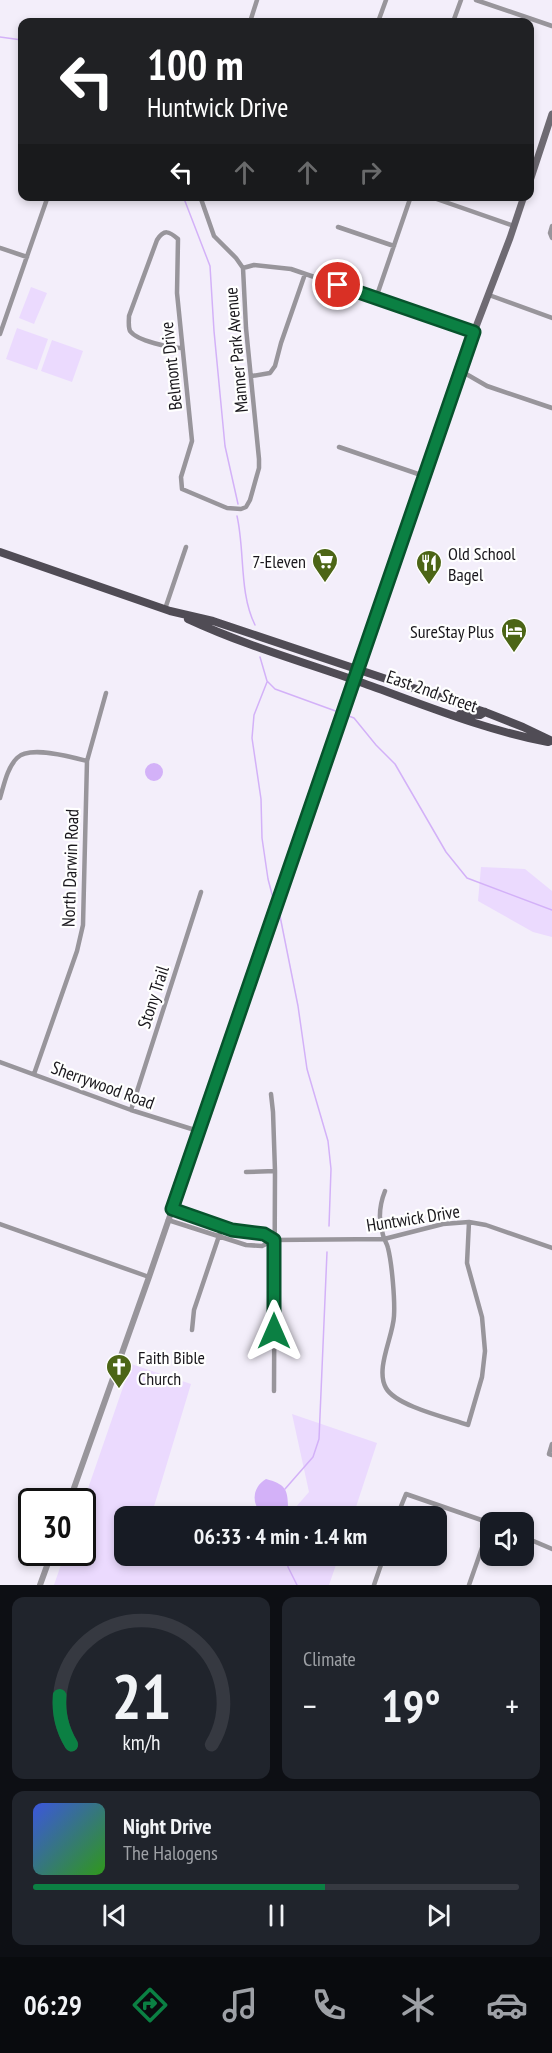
<!DOCTYPE html>
<html lang="en">
<head>
<meta charset="utf-8">
<style>
	body { margin:0; font-family:"PT Sans Narrow",sans-serif; background:#20242c; color:#f1f3f6; height:100vh; display:flex; flex-direction:column; font-size:22px; white-space:nowrap }
	* { box-sizing:border-box; margin:0 }
	p { font-size:20px; color:#9ea1a6 }
	.icon { flex:none; width:33px; height:33px; fill:none; stroke:currentColor; stroke-width:2; stroke-linecap:round; stroke-linejoin:round }
	.map { position:relative; height:1585px; overflow:hidden }
	.details { display:flex; flex-direction:column; gap:12px; padding:12px; background:#0d0f14; flex:1 }
	.details>* { flex:none }
	.top-card { position:absolute; left:18px; top:18px; width:516px; height:183px; border-radius:12px; box-shadow:0 3px 9px #0003; background:#202124; color:#fff; overflow:hidden }
	.fabs { position:absolute; left:480px; top:1512px; display:grid; gap:12px }
	.fabs a { display:grid; place-items:center; width:54px; height:54px; border-radius:12px; background:#171b24; box-shadow:0 3px 9px #0003; font-size:30px }
	.speed { position:absolute; left:18px; top:1488px; display:flex; gap:12px; font-size:30px; font-weight:700; text-align:center }
	.speed>* { display:grid; place-content:center; width:78px; height:78px; border-radius:50%; background:#171b24; box-shadow:0 3px 9px #0003; line-height:1 }
	.speed .limit { border:3px solid #111; border-radius:9px; background:#fff; color:#111 }
	.pin { position:absolute; display:grid; place-items:center; width:51px; height:51px; color:#fff; margin:-26px; border:3px solid #fff; border-radius:50%; box-shadow:0 2px 6px #0007 }
	.me { position:absolute; width:66px; margin:-33px; rotate:0deg; stroke-linejoin:round; filter:drop-shadow(0 0 4px #0008) }
	.turn { display:flex; align-items:center; gap:21px; height:126px; padding:0 30px; font-size:27px }
	.turn .icon { width:78px; height:78px; stroke-width:2.5 }
	.turn b { display:block; font-size:42px; line-height:51px }
	.lanes { display:flex; align-items:center; height:57px; padding:0 30px; background:#0003; justify-content:center; gap:30px; direction:ltr }
	.lanes .off { opacity:.35 }
	.big { font-size:45px; font-weight:700; line-height:1.1 }
	.details .tile { flex:1; display:flex; flex-direction:column; justify-content:center; gap:9px; min-width:0; padding:0 21px; border-radius:12px; background:#20242c }
	.details .dial { align-items:center; gap:0 }
	.dial svg { height:156px; overflow:visible; fill:none; stroke:#363941; stroke-width:7; stroke-linecap:round; text-anchor:middle }
	.dial text { fill:#f1f3f6; stroke:none }
	.song { display:flex; align-items:center; gap:18px }
	.cover { width:72px; height:72px; border-radius:9px; background:linear-gradient(135deg,hsl(230 70% 55%),hsl(110 70% 35%)) }
	.played { height:6px; border-radius:3px; background:linear-gradient(90deg,#0b8043 60%,#363941 60%) }
	.keys { display:flex; justify-content:space-around; direction:ltr }
	.heat { display:flex; justify-content:space-between; align-items:center; font-size:33px; direction:ltr }
	.details .tiles { flex:1; display:grid; gap:12px; grid-template-columns:1fr 1fr }
	.tile:last-child { grid-column:span 2 }
	.trip { position:absolute; left:114px; top:1506px; width:333px; height:60px; border-radius:12px; background:#171b24; box-shadow:0 3px 9px #0003; font-weight:700; line-height:60px; text-align:center }
	.dock { display:flex; height:96px; justify-content:space-around; align-items:center; background:#090b0e; color:#9ea1a6 }
	.dock .icon { width:42px; height:42px }
	.dock .current { color:#0b8043 }
	.dock b { font-size:27px; color:#f1f3f6 }
	.map>svg:first-child { display:block }
	.green { fill:#ebdafe }
	.water { fill:#d3b1f8 }
	.lines { fill:none; stroke-linecap:round; stroke-linejoin:round }
	.stream { stroke:#d3b1f8; stroke-width:1.5 }
	.minor { stroke:#98959b; stroke-width:4.5 }
	.tertiary { stroke:#98959b; stroke-width:6 }
	.secondary { stroke:#6e6a72; stroke-width:7 }
	.primary { stroke:#504c55; stroke-width:8 }
	.route-casing { stroke:#07532c; stroke-width:15 }
	.route { stroke:#0b8043; stroke-width:10 }
	.labels { text-anchor:middle; dominant-baseline:central; stroke-width:4.5; stroke-linejoin:round; paint-order:stroke }
	.street-label { font-size:18px; fill:#19171c; stroke:#fff }
	.poi-label { font-size:18px; fill:#19171c; stroke:#fff; text-anchor:start }
</style>
</head>
<body>
<div class="map">
<svg width="552" height="1585" viewBox="0 0 552 1585">
	<rect width="100%" height="100%" fill="#f3eefa"/>
	<!-- green -->
	<path class="green" d="M31,287l16,6 -13,31 -15,-6z
		M17,328l31,11 -11,31 -31,-11z
		M52,340l31,11 -11,31 -31,-11z
		M481,867l44,2 27,22v46l-19,-5 -55,-31z
		M131,1364l60,20 -39,129 18,3h-46v40h215l-10,29h-275l11,-32 17,-1 1,-49z
		M292,1414l85,29 -24,73h-65l21,-24z"/>
	<!-- water -->
	<path class="water" d="M145 772a9 9 0 1 1 18 0a9 9 0 1 1-18 0Z
		M266,1479c18,5 22,9 22,28l-9,9c-5,1 -10,1 -14,-1 -15,-9 -13,-28 1,-36z"/>
	<g class="lines">
		<!-- stream -->
		<path class="stream" d="M0,37l22,3
			M183,196l27,70 4,65 11,115 13,58
			M237,516c8,35 2,77 18,109
			M260,657l7,24 8,8 66,24
			M267,682l-13,33 -2,23 9,61 1,39 6,41 5,19
			M346,715l8,3 22,27 19,19 51,88 21,26 85,32
			M279,911l19,95 9,63 21,72 3,28 -2,57
			M285,1489l28,-32 6,-18 8,-187
			M287,1556l1,11 9,18"/>
		<!-- minor -->
		<path class="minor" d="M476,0l76,26
			M250,22l7,-22
			M378,22l8,-22
			M453,22l8,-22
			M428,196l86,30
			M552,226l-2,7 2,5
			M338,227l56,19
			M0,248l27,9
			M243,268l11,-3 37,4 183,63
			M489,295l63,23
			M376,298l35,-102
			M0,334l48,-138
			M182,348c-11,0 -45,-7 -52,-17 -2,-4 -1,-11 -1,-15l28,-76c7,-11 12,-9 21,-1l-1,54 15,148 -11,36 1,12 45,19 14,1 5,-2 4,-7 9,-32v-9l-13,-131 -3,-60 -7,-10 -22,-22 -14,-40
			M461,371l26,15 65,22
			M252,376l18,-3 5,-7 6,-23 24,-69
			M339,447l85,29
			M165,609l21,-62
			M0,798c4,-13 7,-30 17,-40 12,-13 55,-1 70,3
			M0,1062l131,48 67,21
			M34,1074l43,-123 6,-26 4,-164 19,-68
			M271,1094l2,18 2,59 -1,220
			M131,1110l70,-218
			M246,1172l29,-1
			M385,1191c-6,15 -7,29 -2,44 1,5 4,8 5,13 4,16 7,52 6,68 -1,21 -19,53 -8,72 10,18 62,30 82,37l14,-48 3,-26 -3,-34 -15,-54 2,-41
			M172,1209c20,7 40,15 60,21 15,5 29,2 42,10
			M168,1220l78,25 16,1 12,-6 110,-1 59,-15 26,-2 17,3 66,23
			M0,1224l149,53
			M192,1330l2,-20 28,-83
			M552,1444l-3,10 3,1
			M397,1516l9,-22 84,29
			M524,1537l28,12
			M374,1585l10,-29
			M469,1585l21,-60"/>
		<!-- tertiary -->
		<path class="tertiary" d="M69,1502l80,-225 205,-597
			M40,1585l12,-33"/>
		<!-- secondary -->
		<path class="secondary" d="M530,181l22,-67
			M357,669l117,-337 36,-94 14,-42"/>
		<!-- primary -->
		<path class="primary" d="M0,552l170,59 43,10 272,91 38,15 29,14
			M188,619c56,26 115,43 172,63 62,22 124,48 188,60
			M460,714l20,1 5,-3"/>
	</g>
	<g class="lines">
		<defs>
			<path id="route" d="M274,1331v-91l-10,-6 -32,-4 -60,-21 302,-877 -136,-47"/>
		</defs>
		<!-- route casing -->
		<use href="#route" class="route-casing"/>
		<!-- route -->
		<use href="#route" class="route"/>
	</g>
	<!-- icons -->
	<defs>
		<symbol id="supermarket-pin" viewBox="-11 -11 22 30"><path d="M0 17L-7.5 6A9.5 9.5 0 1 1 7.5 6Z" fill="#4c6516" stroke="#fff"/><path d="M-6-5.5h2.5l.6 2H6L4.5 2H-2.5L-4.4-4H-6ZM-1.5 3.2a1.3 1.3 0 1 0 .1 0ZM3 3.2a1.3 1.3 0 1 0 .1 0Z" fill="#fff"/></symbol>
		<symbol id="restaurant-pin" viewBox="-11 -11 22 30"><path d="M0 17L-7.5 6A9.5 9.5 0 1 1 7.5 6Z" fill="#4c6516" stroke="#fff"/><path d="M-5-6h1v4h1v-4h1v4h1v-4h1v5L-1.5 .5V6h-2V.5L-5-1ZM5-6V6H3V1.5H1.5Q1.5-4 5-6Z" fill="#fff"/></symbol>
		<symbol id="hotel-pin" viewBox="-11 -11 22 30"><path d="M0 17L-7.5 6A9.5 9.5 0 1 1 7.5 6Z" fill="#4c6516" stroke="#fff"/><path d="M-6-4.5h1.5V1H6V5H4.5V3h-9V5H-6ZM-4 0a1.8 1.8 0 1 1 3.6 0ZM.5 0V-2.5h3Q6-2.5 6 0Z" fill="#fff"/></symbol>
		<symbol id="church-pin" viewBox="-11 -11 22 30"><path d="M0 17L-7.5 6A9.5 9.5 0 1 1 7.5 6Z" fill="#4c6516" stroke="#fff"/><path d="M-1.2-6h2.4v3.5h3.3v2.4h-3.3V6h-2.4V-.1h-3.3v-2.4h3.3Z" fill="#fff"/></symbol>
	</defs>
	<g fill-rule="evenodd">
		<use href="#supermarket-pin" x="310" y="546" width="30" height="40"/>
		<use href="#restaurant-pin" x="414" y="548" width="30" height="40"/>
		<use href="#hotel-pin" x="499" y="616" width="30" height="40"/>
		<use href="#church-pin" x="104" y="1352" width="30" height="40"/>
	</g>
	<g class="labels">
		<!-- street labels -->
		<g class="street-label">
			<text transform="translate(236 350) rotate(-95)">Manner Park Avenue</text>
			<text transform="translate(171 366) rotate(-96)">Belmont Drive</text>
			<text transform="translate(432 691) rotate(19)">East 2nd Street</text>
			<text transform="translate(70 868) rotate(-88)">North Darwin Road</text>
			<text transform="translate(153 997) rotate(-72)">Stony Trail</text>
			<text transform="translate(103 1085) rotate(20)">Sherrywood Road</text>
			<text transform="translate(413 1218) rotate(-9)">Huntwick Drive</text>
		</g>
		<!-- poi labels -->
		<g class="poi-label">
			<text x="448" y="553">Old School<tspan x="448" dy="21">Bagel</tspan></text>
			<text x="306" y="561" text-anchor="end">7-Eleven</text>
			<text x="494" y="631" text-anchor="end">SureStay Plus</text>
			<text x="138" y="1357">Faith Bible<tspan x="138" dy="21">Church</tspan></text>
		</g>
	</g>
</svg>
<div class="fabs">
<a><svg class="icon" aria-label="sound" viewBox="0 0 24 24"><path d="M4 9h4l5-4v14l-5-4H4zM17 9q2 3 0 6"/></svg></a>
</div>
<div class="speed"><div class="limit">30</div></div>
<div class="pin" style="left:338px;top:285px;background:#d93025"><svg class="icon" aria-label="arrive" viewBox="0 0 24 24"><path d="M6 21V4h12l-3 4 3 4H6"/></svg></div>
<svg class="me" style="left:274px;top:1331px" viewBox="-20 -20 40 40"><path d="M0-17L14 15 0 8-14 15z" fill="#0b8043" stroke="#fff" stroke-width="4"/></svg>
<div class="trip">06:33 · 4 min · 1.4 km</div>
<div class="top-card">
<div class="turn"><svg class="icon" aria-label="left" viewBox="0 0 24 24"><path d="M17 20v-9H6M10 6l-5 5 5 5"/></svg><div><b>100 m</b>Huntwick Drive</div></div>
<div class="lanes"><svg class="icon" aria-label="left" viewBox="0 0 24 24"><path d="M17 20v-9H6M10 6l-5 5 5 5"/></svg><svg class="icon off" aria-label="ahead" viewBox="0 0 24 24"><path d="M12 20V5M6 11l6-6 6 6"/></svg><svg class="icon off" aria-label="ahead" viewBox="0 0 24 24"><path d="M12 20V5M6 11l6-6 6 6"/></svg><svg class="icon off" aria-label="right" viewBox="0 0 24 24"><path d="M7 20v-9h11M14 6l5 5-5 5"/></svg></div>
</div>
</div>
<section class="details">
<div class="tiles">
<div class="tile dial"><svg viewBox="0 0 100 80">
<path d="M14 69A42 42 0 1 1 86 69"/>
<path d="M14 69A42 42 0 0 1 8 44" stroke="#0b8043"/>
<text x="50" y="56" font-size="32" font-weight="700">21</text>
<text x="50" y="72" font-size="11">km/h</text>
</svg></div>
<div class="tile"><p>Climate</p>
<div class="heat"><a>−</a><b class="big">19°</b><a>+</a></div>
</div>
<div class="tile">
<div class="song"><i class="cover"></i><div><b>Night Drive</b><p>The Halogens</p></div></div>
<div class="played"></div>
<div class="keys"><svg class="icon" aria-label="previous" viewBox="0 0 24 24"><path d="M18 5L8 12l10 7zM5 5v14"/></svg><svg class="icon" aria-label="pause" viewBox="0 0 24 24"><path d="M8 5v14M16 5v14"/></svg><svg class="icon" aria-label="next" viewBox="0 0 24 24"><path d="M6 5l10 7-10 7zM19 5v14"/></svg></div>
</div>
</div>
</section>
<nav class="dock">
<b>06:29</b>
<svg class="icon current" aria-label="directions" viewBox="0 0 24 24"><path d="M12 3l9 9-9 9-9-9zM9 14v-3h6M13 9l2 2-2 2"/></svg>
<svg class="icon" aria-label="music" viewBox="0 0 24 24"><path d="M9 18V5l10-2v13"/><circle cx="6" cy="18" r="3"/><circle cx="16" cy="16" r="3"/></svg>
<svg class="icon" aria-label="phone" viewBox="0 0 24 24"><path d="M5 4h4l2 5-3 2q2 4 5 5l2-3 5 2v4C11 20 4 13 5 4z"/></svg>
<svg class="icon" aria-label="climate" viewBox="0 0 24 24"><path d="M12 3v18M4 7l16 10M4 17L20 7"/></svg>
<svg class="icon" aria-label="car" viewBox="0 0 24 24"><path d="M5 17H2v-5l4-1 3-4h7l3 4 3 1v5h-3M9 17h6M6 11h13"/><circle cx="7" cy="17" r="2"/><circle cx="17" cy="17" r="2"/></svg>
</nav>
</body>
</html>
